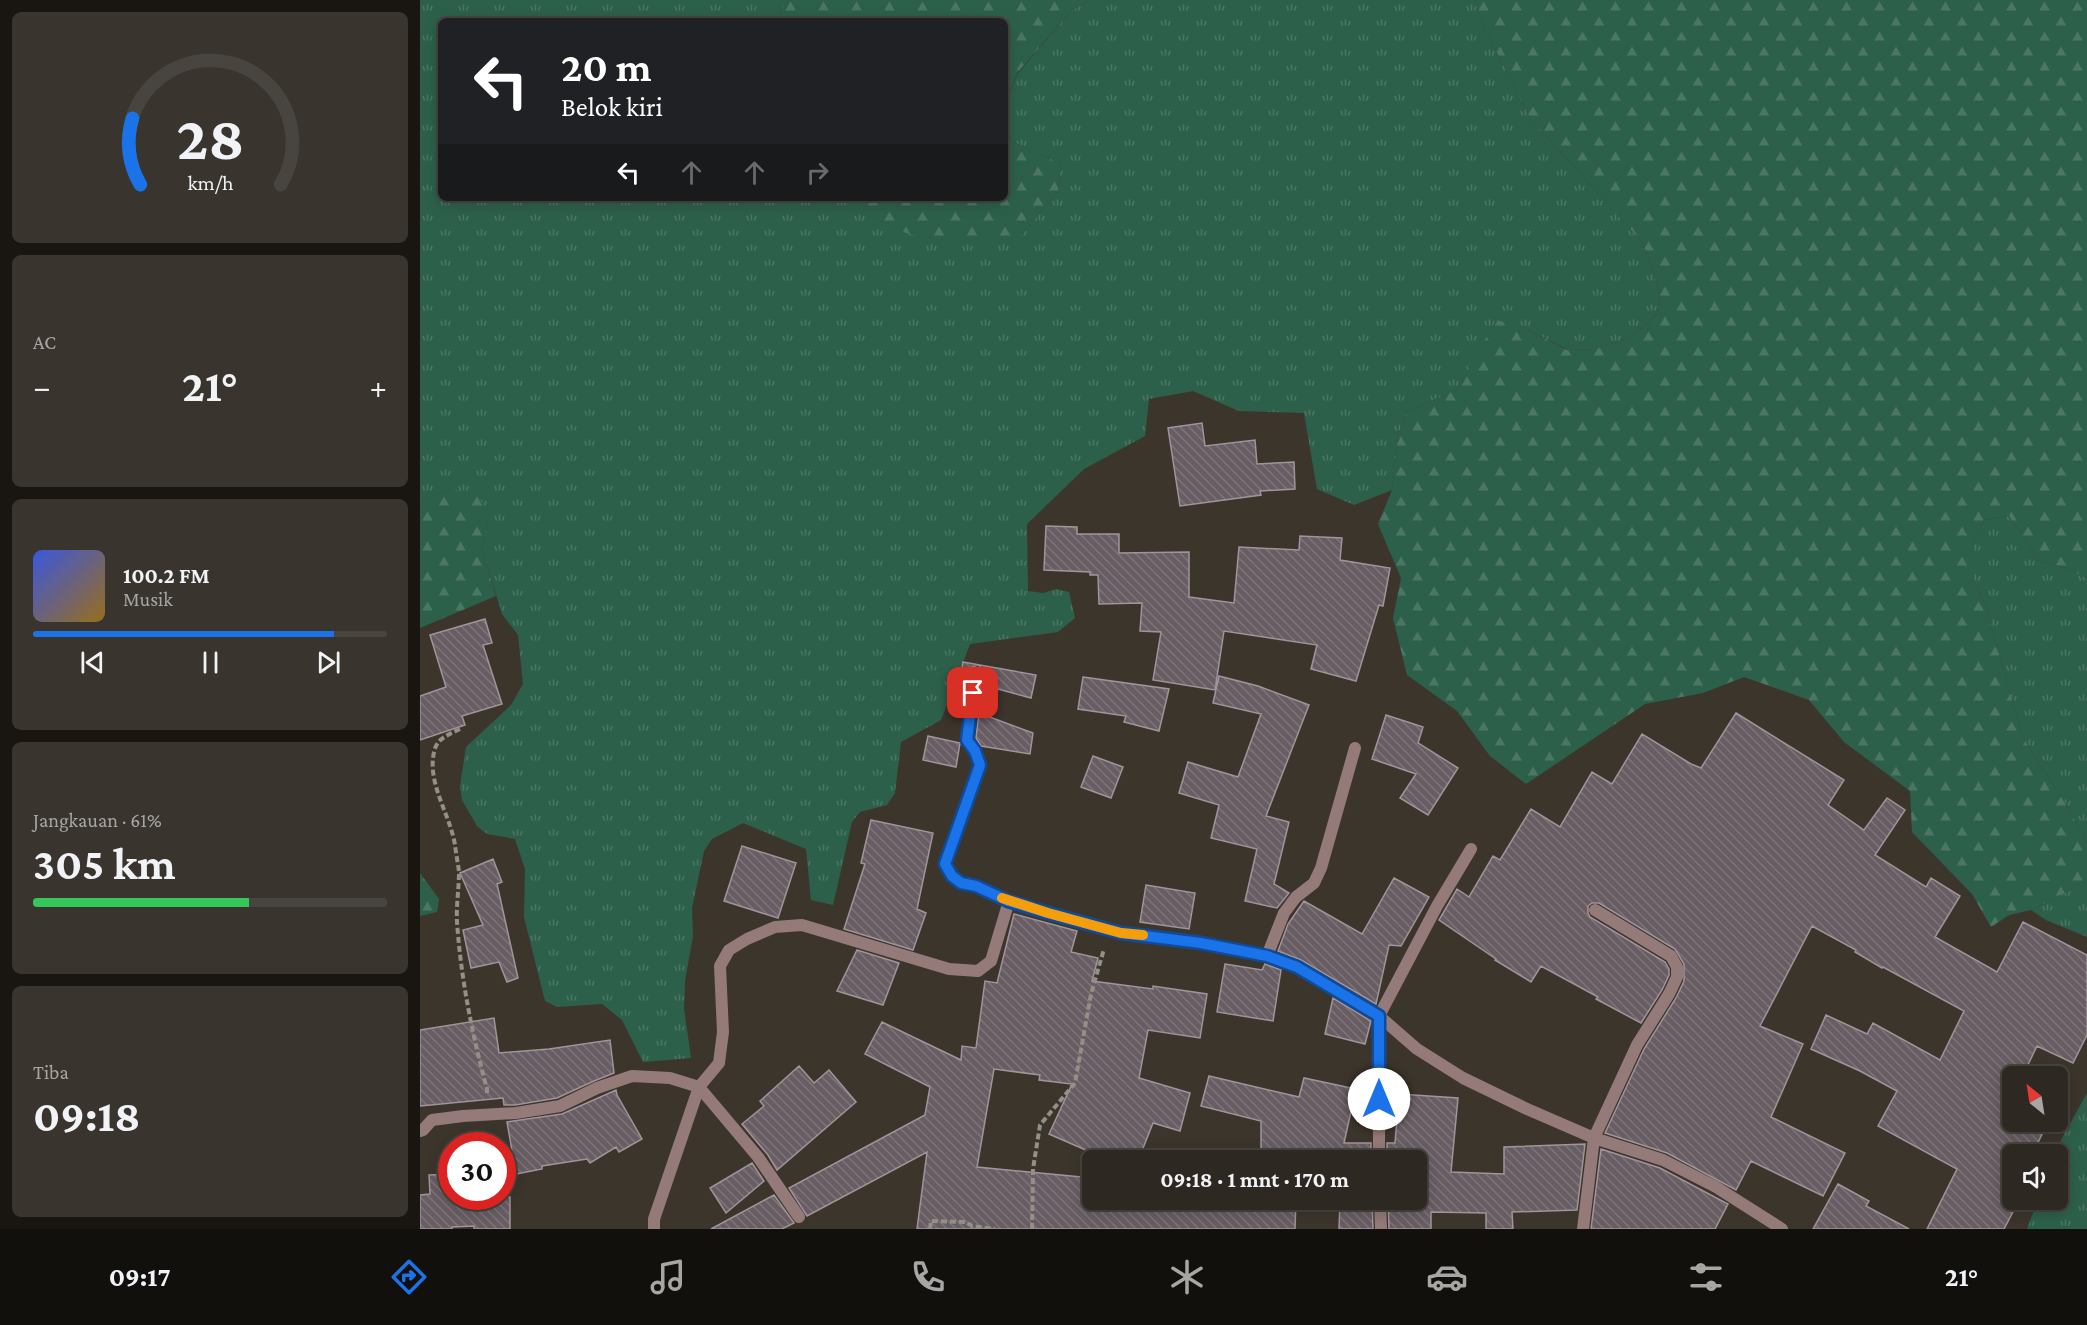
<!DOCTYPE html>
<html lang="id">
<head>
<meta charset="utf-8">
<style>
	body { margin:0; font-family:"Crimson Pro",serif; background:#39342e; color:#f1f3f6; height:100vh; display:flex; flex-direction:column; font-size:22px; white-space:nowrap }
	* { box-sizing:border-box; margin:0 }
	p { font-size:20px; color:#a7a6a5 }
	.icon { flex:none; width:33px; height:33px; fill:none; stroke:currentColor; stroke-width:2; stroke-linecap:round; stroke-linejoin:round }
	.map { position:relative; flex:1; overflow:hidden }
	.panel { display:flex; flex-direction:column; gap:12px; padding:12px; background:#191612; width:420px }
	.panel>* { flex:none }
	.banner { position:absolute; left:18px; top:18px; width:570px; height:183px; border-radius:9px; box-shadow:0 3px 15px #0003,0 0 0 2px #48443f; background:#202124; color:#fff; overflow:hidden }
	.needle { width:39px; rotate:330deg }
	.fabs { position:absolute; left:1582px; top:1066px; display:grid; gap:12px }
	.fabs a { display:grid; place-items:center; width:66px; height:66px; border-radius:9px; background:#2d2821; box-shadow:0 3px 15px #0003,0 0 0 2px #48443f; font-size:30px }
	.speed { position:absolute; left:18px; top:1132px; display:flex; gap:12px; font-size:30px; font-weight:700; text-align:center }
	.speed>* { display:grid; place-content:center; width:78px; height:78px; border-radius:50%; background:#2d2821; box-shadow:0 3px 15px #0003,0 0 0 2px #48443f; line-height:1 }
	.speed .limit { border:9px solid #d22; background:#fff; color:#111 }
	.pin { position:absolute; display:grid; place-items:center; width:51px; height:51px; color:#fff; margin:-26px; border-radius:12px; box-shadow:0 3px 9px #0006 }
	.me { position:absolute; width:66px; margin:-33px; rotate:0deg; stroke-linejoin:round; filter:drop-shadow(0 0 4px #0008) }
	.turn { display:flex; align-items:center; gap:21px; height:126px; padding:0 24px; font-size:27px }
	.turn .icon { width:78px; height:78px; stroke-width:2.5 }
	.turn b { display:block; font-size:42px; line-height:51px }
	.lanes { display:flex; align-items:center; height:57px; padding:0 24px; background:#0003; justify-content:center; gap:30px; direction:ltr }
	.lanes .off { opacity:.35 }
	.big { font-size:45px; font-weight:700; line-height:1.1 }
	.panel .tile { flex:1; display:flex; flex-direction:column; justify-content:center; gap:9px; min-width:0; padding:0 21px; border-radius:9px; background:#39342e }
	.panel .dial { align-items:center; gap:0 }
	.dial svg { height:156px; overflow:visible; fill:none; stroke:#48443f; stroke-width:7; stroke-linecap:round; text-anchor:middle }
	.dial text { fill:#f1f3f6; stroke:none }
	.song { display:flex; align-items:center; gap:18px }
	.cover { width:72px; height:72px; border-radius:9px; background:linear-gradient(135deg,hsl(230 70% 55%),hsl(40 70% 35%)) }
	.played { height:6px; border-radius:3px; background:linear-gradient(90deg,#1a73e8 85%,#48443f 85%) }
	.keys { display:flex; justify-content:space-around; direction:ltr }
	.heat { display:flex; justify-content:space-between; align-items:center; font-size:33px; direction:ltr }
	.charge { height:9px; border-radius:4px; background:linear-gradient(90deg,#34c759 61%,#48443f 0) }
	.trip { position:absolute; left:662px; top:1150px; width:345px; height:60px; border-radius:9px; background:#2d2821; box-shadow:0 3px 15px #0003,0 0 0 2px #48443f; font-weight:700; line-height:60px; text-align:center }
	.menu { display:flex; height:96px; justify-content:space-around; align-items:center; background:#12100d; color:#a7a6a5 }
	.menu .icon { width:42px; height:42px }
	.menu .selected { color:#1a73e8 }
	.menu b { font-size:27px; color:#f1f3f6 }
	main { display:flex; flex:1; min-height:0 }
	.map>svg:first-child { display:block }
	.grass { fill:url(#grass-tufts) }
	.forest { fill:url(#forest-firs) }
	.building { fill:url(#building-back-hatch); stroke:#a1949b; stroke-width:1.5 }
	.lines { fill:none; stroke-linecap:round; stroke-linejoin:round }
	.path { stroke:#948f87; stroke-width:4; stroke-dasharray:6 3; stroke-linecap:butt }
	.minor { stroke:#947a79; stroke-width:12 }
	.route-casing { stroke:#114b97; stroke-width:15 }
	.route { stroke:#1a73e8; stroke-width:10 }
	.slow { stroke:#f59e0b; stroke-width:10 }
</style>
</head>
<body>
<main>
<section class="panel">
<div class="tile dial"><svg viewBox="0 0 100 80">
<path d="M14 69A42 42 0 1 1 86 69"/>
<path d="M14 69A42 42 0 0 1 10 35" stroke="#1a73e8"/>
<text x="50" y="56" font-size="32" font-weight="700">28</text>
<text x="50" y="72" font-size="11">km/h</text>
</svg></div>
<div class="tile"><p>AC</p>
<div class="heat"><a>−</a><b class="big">21°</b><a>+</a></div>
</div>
<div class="tile">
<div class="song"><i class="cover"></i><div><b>100.2 FM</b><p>Musik</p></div></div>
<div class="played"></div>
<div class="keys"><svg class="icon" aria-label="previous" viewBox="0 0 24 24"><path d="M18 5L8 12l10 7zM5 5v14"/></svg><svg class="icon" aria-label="pause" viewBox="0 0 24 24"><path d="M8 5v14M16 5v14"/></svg><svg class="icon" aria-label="next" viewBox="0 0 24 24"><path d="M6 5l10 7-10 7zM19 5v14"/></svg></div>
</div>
<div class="tile"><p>Jangkauan · 61%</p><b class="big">305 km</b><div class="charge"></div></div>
<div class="tile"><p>Tiba</p><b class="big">09:18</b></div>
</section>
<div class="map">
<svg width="1667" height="1229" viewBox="0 0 1667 1229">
	<defs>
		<pattern id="grass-tufts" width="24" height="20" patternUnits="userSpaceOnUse" patternTransform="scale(1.5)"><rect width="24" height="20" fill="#2d604a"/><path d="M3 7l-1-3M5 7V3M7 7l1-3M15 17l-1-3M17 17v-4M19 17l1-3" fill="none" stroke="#4b7664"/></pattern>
		<pattern id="forest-firs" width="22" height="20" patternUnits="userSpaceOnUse" patternTransform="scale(1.5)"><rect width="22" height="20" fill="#2d604a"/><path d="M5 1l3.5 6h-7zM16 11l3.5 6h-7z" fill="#4b7664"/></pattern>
		<pattern id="building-back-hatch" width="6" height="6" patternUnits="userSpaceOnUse" patternTransform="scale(1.5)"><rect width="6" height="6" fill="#685d63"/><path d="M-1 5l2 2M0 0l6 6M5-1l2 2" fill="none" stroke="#7d7479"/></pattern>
	</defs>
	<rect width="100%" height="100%" fill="#3c352c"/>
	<!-- grass -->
	<path class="grass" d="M0,0h369l-7,9 -4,12h-337v177h413l26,23 50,17 88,1 40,-47 3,-28 -47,-22 -9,-11v-28l13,-30 54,-63 19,-10h384l5,19 50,99 113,125 17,51 -3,20 -10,10 -24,16 -28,9 -27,1 -45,-23 -27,-6 -39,69 -51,22 -8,24 -6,54 -38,15 -37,-16 -13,-76 -65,-2 -46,-20 -44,8 -4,37 -61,33 -57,55 1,67 15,2 13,-4 13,3 6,26 -17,14 -88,12 -29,76 -40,22 -6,51 -8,12 -27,7 -8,10 -19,83 -22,-5 -5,-51 -63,-26 -31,16 -8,12 -12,57 1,28 -8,45 -1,28 7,49 -48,4 -21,-42 -20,-16 -45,3 -12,-6 -21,-84 1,-48 -10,-30 -28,-5 -10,-8 -15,-26 -2,-14 6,-39 45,-42 12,-21 -5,-49 -16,-21 -20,-65 6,-27 -37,-33 -31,11z
		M1589,516l30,45 27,7 21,10v266l-19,-37 -45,-69 -38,-134 -12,-25v-34l11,-25z
		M1659,883h8v54l-41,-17 -15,-10 36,-18z
		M1667,1093v136h-60l11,-29h20v-45h-3l7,-17z"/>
	<!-- forest -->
	<path class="forest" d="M369,0h302l-19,10 -54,62 -13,31v-82h-227l4,-12z
		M1055,0h612v578l-21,-10 -27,-7 -30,-45 -25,4 -11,25v34l12,25 38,134 45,69 19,37v39h-8l-12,9 -36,18 -22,5 -18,12 -19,-33 -60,-62 -2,-41 -66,-49 -35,-42 -65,-23 -41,16 -58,11 -119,80 -36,-28 -33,-45 -50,-36 -14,-57 8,-40 -23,-54 14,-34 6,-54 8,-24 51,-22 39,-70 27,7 44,23 28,-1 28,-9 24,-16 10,-10 3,-20 -17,-51 -113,-125 -50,-99z
		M585,131l9,11 47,22 -3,28 -40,47c-49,-1 -107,9 -147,-25 -6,-5 -13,-10 -17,-16h151z
		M31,489l28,5 9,28 -6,27 14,47 -76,32v-128z
		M0,873l19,26 -2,13 -17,4z"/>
	<!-- building -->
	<path class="building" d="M782,423l3,23 50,-6 2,24 37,-2 1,27 -35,2 1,4 -81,11 -12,-78z
		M626,526l31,1v7h42v19l70,-1v45l45,6 5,-56 60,3 1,-14 42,2 -2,22 50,8 -7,38 -4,-1 -23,76 -45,-12 6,-24 -93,-14 -9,59 -62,-10 8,-48 -21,-1 2,-28 -43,1 -1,-29h-8v-3l-46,-2z
		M65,619l7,24 -9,2 19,59 -40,12 3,9 -45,15v-44l26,-9 -16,-52z
		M543,662l73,13 -5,23 -48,-13 1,-15 -6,-5 -9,3 -2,13 -7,-2z
		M799,676l39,10 51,19 -43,111 23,6 -15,62 15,9 -12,15 -32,-7 12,-52 -46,-11 8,-33 -40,-12 9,-31 50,15 23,-63 -48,-11z
		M663,677l86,12 -10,42 -35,-9 2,-6 -48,-7z
		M559,713l54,20 -3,21 -49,-8 -5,-8z
		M1316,713l108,67 -16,25 36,25 23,-32 18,12 -30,45 51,32 5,-9 29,18 -25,41 62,35 26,-50 64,33v80l-14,28 -36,-17 -15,31h-9v18l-8,16 8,4v7h15l16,8 -12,25h-19v47l4,2 -13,25h-77l30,-60 -79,-43 19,-35 -37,-20 -49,-22 15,-34 41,19 6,-11 67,37 24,-49 -81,-44 -1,1 -27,-16 1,-2 -44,-24 -52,100 43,18 -32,73 74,36 -22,43 -72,-35 -15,29 -69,-37 -62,-20 39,-84 32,-51 8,-17v-17l-9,-15 -76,-46h-7l-4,3v7l2,4 75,45 4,7v6l-7,15 -21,33 -45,-24 2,-2 -57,-31 -10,16 -36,-22 1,-1 -57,-39 18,-31 12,8 24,-41 7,4 31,-51 29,18 32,-55 20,12 30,-50 49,30 10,4z
		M966,715l37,12 -5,16 40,25 -30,47 -28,-17 16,-24 -44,-15z
		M508,736l32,7 -4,24 -33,-7z
		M673,756l30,11 -12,31 -30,-11z
		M451,820l62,13 -16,76 9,4 -13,37 -69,-21 21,-65 -4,-1z
		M322,846l54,17 -18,55 -54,-17z
		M73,859l9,23 -5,2 21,94 -11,4 -8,-20 -28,6 -8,-38 20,-5 -23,-52z
		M974,878l35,19 -28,49 -12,-1 -13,59 -75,-44 -23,-9 10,-27 16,-23 58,33z
		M726,885l49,8 -6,36 -49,-7z
		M594,914l63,17 -6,21 27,6 -6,23 61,8v-3l54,8 -7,44 -52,-8 -9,48 51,15 -10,38 -27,-8 -15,38h-27l-62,-27 23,-50 -33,-4 1,-5 -46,-6 -17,98 115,11v22h204l-1,29h-378l10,-77 -120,64 -18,-28 136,-73 5,-28 -65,-33 17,-32 79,38 1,-14 14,2 9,-67 12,2z
		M437,950l42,13 -16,42 -46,-14z
		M805,964l37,6 3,-6 16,6 -8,51 -56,-9z
		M913,998l38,23 -6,23 -40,-10z
		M74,1018l5,35 50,-4 61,-9 4,33 -20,8 -37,17 -42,7h-11l-1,-7 -83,8v-76z
		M379,1066l15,17 15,-13 27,32 -79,68 -9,-15 -26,-31 22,-18 -4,-5z
		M789,1076l90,21 5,-19 52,11 -12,54h27v18h-30v-5l-1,5h-79v-40l-60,-15z
		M196,1090l1,5 25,44 -23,13 -3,-5 -26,16 -3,-4 -45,7v3l-26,5 -9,-52 55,-8z
		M979,1094l59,4 -7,74 53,2v-27l81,-3 -8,66 -65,2 1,17h-27v-16l-55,-1v17h-42l-1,-29h28v-39h-29v-18h8z
		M1181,1149l59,19 68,36 -13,25h-124z
		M332,1163l12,18 -38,32 -16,-25z
		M32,1174v23h58v32h-36v-3l-22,1v2h-32v-34l10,-1 -1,-19z
		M1418,1184l31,17 -3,5 43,23h-96z
		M354,1195l20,28 -12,6h-71z
		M920,1200h32l1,29h-34z"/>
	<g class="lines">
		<!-- path -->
		<path class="path" d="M40,729c-12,6 -23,9 -26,23 -7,32 16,62 21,93 1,9 3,18 4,27 0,17 -3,34 -2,50 4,57 15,112 30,167v7
			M510,1229l1,-8 35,1 6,4 23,3
			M612,1229l1,-60 7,-44 35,-42 16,-89 13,-45"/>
		<!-- minor -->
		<path class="minor" d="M556,673l-9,67 8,11 5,14 -35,99 7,13 9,6 15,3 33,15 39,12 73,20 80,10 66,13 30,11 82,49 38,33 46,29 64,31 67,29 69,22 53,27 66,42
			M847,956l17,-43 12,-16 18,-14 7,-15 34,-120
			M0,1131l3,-1 9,-10 31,-4 53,-3 44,-7 37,-18 35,-12 38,2 29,9 59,70 41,60
			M959,1161v-145l58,-110 34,-57
			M960,1200l1,29
			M234,1229v-10l45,-132 20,-24 4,-31 -3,-66 9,-16 18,-11 28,-12 27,-2 147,44 29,2 13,-10 18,-60
			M1163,1229l11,-91 43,-93 32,-51 8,-17v-10l-6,-11 -76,-46"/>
	</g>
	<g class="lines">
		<defs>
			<path id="route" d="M553,693l-6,47 8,11 5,14 -35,99 7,12 9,7 15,3 32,15 40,12 73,20 80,10 66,13 30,11 82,49v83"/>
		</defs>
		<!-- route casing -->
		<use href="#route" class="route-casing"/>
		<!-- route -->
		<use href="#route" class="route"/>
		<!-- slow -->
		<path class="slow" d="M582,898l46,15 73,20 22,2"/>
	</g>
</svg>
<div class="fabs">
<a><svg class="needle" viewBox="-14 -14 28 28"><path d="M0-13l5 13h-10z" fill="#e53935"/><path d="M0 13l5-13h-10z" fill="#a7a6a5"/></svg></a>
<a><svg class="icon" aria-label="sound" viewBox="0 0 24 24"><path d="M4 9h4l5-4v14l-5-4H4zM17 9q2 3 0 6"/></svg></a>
</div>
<div class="speed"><div class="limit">30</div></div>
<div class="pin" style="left:553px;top:693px;background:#d93025"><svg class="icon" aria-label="arrive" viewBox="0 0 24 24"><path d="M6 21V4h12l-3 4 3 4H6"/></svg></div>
<svg class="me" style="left:959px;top:1099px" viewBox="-20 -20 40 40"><circle r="19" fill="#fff"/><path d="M0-13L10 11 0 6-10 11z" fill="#1a73e8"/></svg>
<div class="trip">09:18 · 1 mnt · 170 m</div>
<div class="banner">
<div class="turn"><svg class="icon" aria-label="left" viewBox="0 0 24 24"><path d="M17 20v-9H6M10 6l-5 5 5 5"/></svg><div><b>20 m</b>Belok kiri</div></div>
<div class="lanes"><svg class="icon" aria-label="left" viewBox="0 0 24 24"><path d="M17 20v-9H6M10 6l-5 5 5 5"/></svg><svg class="icon off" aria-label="ahead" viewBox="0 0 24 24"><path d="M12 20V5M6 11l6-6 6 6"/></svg><svg class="icon off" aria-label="ahead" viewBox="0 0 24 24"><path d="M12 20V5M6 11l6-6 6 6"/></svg><svg class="icon off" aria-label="right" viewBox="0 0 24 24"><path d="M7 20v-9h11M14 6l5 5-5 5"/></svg></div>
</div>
</div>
</main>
<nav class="menu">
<b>09:17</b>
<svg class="icon selected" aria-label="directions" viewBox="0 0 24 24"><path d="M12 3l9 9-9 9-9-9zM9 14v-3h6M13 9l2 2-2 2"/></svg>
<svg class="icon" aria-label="music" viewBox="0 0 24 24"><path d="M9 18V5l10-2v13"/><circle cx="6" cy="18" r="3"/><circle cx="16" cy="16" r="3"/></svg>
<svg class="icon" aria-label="phone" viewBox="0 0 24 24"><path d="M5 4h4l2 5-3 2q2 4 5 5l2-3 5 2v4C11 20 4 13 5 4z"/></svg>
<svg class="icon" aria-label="climate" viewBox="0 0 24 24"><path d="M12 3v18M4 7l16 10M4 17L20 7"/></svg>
<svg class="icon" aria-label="car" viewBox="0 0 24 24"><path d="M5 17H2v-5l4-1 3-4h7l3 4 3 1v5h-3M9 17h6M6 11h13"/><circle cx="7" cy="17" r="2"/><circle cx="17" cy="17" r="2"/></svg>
<svg class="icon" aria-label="filters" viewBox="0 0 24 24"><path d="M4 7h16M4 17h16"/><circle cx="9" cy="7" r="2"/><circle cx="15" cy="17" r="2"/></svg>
<b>21°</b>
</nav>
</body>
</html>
